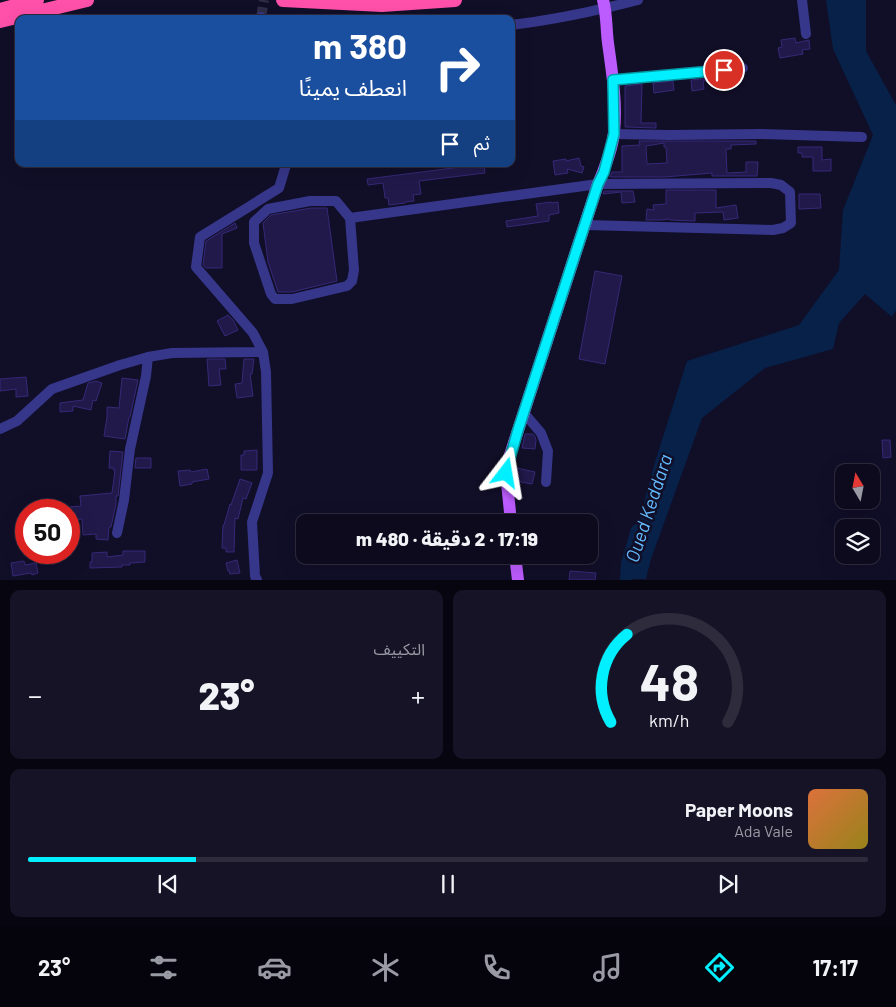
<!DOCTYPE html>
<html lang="ar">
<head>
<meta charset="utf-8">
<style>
	body { margin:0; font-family:Barlow,"Noto Sans Arabic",sans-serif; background:#161327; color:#f1f3f6; direction:rtl; height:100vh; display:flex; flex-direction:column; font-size:19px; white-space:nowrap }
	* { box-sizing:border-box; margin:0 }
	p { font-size:16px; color:#9a9aa4 }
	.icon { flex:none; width:28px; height:28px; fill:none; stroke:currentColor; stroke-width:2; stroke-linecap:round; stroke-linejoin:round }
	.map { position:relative; height:580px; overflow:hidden; direction:ltr }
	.sheet { display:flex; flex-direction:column; gap:10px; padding:10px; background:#070610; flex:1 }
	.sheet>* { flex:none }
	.banner { position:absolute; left:15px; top:15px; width:500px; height:152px; border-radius:10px; box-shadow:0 5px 20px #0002,0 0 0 1px #2d2b3c; direction:rtl; background:#1a4fa0; color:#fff; overflow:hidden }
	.needle { width:32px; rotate:350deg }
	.tools { position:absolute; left:835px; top:464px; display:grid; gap:10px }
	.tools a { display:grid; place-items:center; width:45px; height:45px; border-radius:10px; background:#0d0a1e; box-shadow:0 5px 20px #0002,0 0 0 1px #2d2b3c; font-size:25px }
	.speed { position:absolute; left:15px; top:499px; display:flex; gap:10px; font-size:25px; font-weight:700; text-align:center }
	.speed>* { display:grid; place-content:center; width:65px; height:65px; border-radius:50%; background:#0d0a1e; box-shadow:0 5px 20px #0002,0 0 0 1px #2d2b3c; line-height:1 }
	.speed .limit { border:8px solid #d22; background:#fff; color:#111 }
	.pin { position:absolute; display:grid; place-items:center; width:42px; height:42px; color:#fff; margin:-21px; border:2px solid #fff; border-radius:50%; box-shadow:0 1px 5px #0007 }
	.me { position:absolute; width:55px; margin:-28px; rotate:14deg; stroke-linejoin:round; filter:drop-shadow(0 0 4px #0008) }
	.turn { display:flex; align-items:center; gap:18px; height:105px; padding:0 25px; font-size:22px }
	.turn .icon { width:65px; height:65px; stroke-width:2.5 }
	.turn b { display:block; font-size:35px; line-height:42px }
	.then { display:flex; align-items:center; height:48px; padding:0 25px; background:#0003; gap:10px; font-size:19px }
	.big { font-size:38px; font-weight:800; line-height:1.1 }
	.sheet .card { flex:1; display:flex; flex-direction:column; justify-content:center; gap:8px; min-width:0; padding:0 18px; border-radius:10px; background:#161327 }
	.sheet .dial { align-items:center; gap:0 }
	.dial svg { height:130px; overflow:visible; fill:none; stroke:#2d2b3c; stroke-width:7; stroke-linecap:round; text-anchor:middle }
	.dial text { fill:#f1f3f6; stroke:none }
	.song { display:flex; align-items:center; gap:15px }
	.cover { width:60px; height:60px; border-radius:8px; background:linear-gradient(135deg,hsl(20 70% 55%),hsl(50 70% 35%)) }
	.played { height:5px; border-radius:2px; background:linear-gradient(90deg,#01efff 20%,#2d2b3c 20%) }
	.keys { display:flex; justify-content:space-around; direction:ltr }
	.heat { display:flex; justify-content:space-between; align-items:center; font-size:28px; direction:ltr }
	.sheet .tiles { flex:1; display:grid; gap:10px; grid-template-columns:1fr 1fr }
	.card:last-child { grid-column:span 2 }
	.trip { position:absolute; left:296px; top:514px; width:302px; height:50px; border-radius:10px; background:#0d0a1e; box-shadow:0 5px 20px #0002,0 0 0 1px #2d2b3c; font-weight:800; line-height:50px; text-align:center; direction:rtl }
	.tabs { display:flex; height:80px; justify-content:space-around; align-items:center; background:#05040c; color:#9a9aa4 }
	.tabs .icon { width:35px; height:35px }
	.tabs .current { color:#01efff }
	.tabs b { font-size:22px; color:#f1f3f6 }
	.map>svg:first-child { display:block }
	.water { fill:#072148 }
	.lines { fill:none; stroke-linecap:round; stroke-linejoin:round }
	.river { stroke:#072148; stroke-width:12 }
	.building { fill:#21194a; stroke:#362978; fill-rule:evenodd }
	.minor-tunnel { stroke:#2f2c48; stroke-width:10; stroke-dasharray:10 5; stroke-linecap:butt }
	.minor { stroke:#36368a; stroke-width:10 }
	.major { stroke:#bc5cff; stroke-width:12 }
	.highway { stroke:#ff50aa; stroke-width:14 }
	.route-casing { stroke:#019ba6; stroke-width:12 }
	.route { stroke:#01efff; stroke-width:9 }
	.labels { text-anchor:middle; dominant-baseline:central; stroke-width:5; stroke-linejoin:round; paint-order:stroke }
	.water-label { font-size:19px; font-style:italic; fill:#63bcff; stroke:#110e28 }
</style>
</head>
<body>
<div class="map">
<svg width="896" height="580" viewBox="0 0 896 580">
	<rect width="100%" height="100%" fill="#110e28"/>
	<!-- water -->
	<path class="water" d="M826,0h40v51l30,54v205l-4,7 -27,-23 -26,29 -6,26 -68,19 -63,50 -51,141 -5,20h-23l32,-117 32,-101 112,-36 40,-55 4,-60 30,-75 -40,-86z"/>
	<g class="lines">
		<!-- river -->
		<path class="river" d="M626,580l1,-17 10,-33"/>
	</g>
	<!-- building -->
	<path class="building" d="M795,38l1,5 13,-3 1,9 -8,1 1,4 -23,4 -2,-10 4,-1 -1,-7z
		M733,76l2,10 -9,1 -1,-9 -22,3 1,8 -12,2 -1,-11z
		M673,81l1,9 -20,3 -1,-10z
		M642,84l-1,39h15v5l-31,-1v-41z
		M639,141h117v3l-25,1v4h-5l1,24 19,-1v-10h12l-1,14h-45v-3l-47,4h-55l2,-5h10v-26l18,-1zM664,143v4h2l1,16 -20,1 -1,-18z
		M798,147h24v13l9,-1v12h-18v-14h-11v-4h-4z
		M579,158l2,8 3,1 -2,6 -15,-4 1,4 -13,2 -2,-14 13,-2v2z
		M484,164l1,9 -66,8 2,13 -8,1 1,6 -9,1v1l-16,2 -1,-7h-3l-2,-15 -15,2 -1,-6z
		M666,190h50v18l20,-3 2,13 -14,2 -1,-8 -28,1v8l-25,-1v-1l-9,1h-15l1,-11 7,1 -1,-5 13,-1z
		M604,191h29l2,11 -13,1 -1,-11 -18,2z
		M799,194h21l1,14 -22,1z
		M551,202v1l7,-1 1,11 -10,2v6l-42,6 -1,-6 32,-5 -2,-12z
		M311,208h16l10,73 -45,11h-14l-10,-30 -5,-39 8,-8z
		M235,223l2,5 -15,6v34h-16l-3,-3 3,-24z
		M595,271l27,5 -17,88 -26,-5z
		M228,315l5,5 5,10 -13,6 -8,-15z
		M207,359h18l1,10h-7l2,16 -12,1z
		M244,359h10l-2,15h-2l3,22 -16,2 -2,-14 7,-1z
		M26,377l2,19 -12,1v-8l-16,2v-12z
		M122,378l16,2 -8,37h-1l-4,22 -21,-3 3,-19v-10l12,1z
		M96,381l6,2 -6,18 -3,-1 -2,10 -18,-4v5l-13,1v-9l23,-3 5,-17z
		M525,434h8l2,3 1,3 -1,9 -13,-1z
		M882,440h8l1,17 -8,1z
		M257,450v20h-16v-15h3v-4z
		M110,451l13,1 -5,44h-2v8l-5,23h-2l-1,13 -12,-1v-5l-13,1 -1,-16 -12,1 -1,-13 12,-1 -1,-10 32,-3 3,-23h-2l1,-2h-5z
		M136,458h15v10h-16z
		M517,468l18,4 -3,12 -17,-3z
		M207,469l2,10 -17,3v2l-12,2 -2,-15 12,-1 1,2z
		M240,479l12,4 -6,16 -3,-1 -5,21 -3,-1 -1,34h-8v-4h-4l1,-23h1l6,-21 1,1z
		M123,551h22v11l-15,1v2h-8v2l-32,1v-6h2v-9l15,-1v5l16,-2z
		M237,560l3,13 -10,1 -1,-3h-1l-2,-8z
		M24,561l1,4 11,-2 2,10 -6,2 -1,-2 -18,3 -2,-13z
		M570,571l26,2 -1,7h-26z"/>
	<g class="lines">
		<!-- minor-tunnel -->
		<path class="minor-tunnel" d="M261,17l3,-17"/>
		<!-- minor -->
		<path class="minor" d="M802,0l4,34
			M261,19v-2
			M511,25c43,-5 85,-14 127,-25
			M613,80l130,-12
			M614,134l55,1 91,-1 102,3
			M310,201h26l14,17 4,52 -2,11 -5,5 -55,13h-17l-4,-5 -17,-51v-21l14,-13z
			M350,218l248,-34 173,-1 10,2 9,7 1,31 -8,5 -10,2 -187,-5
			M524,413l17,20 7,18 -2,31
			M0,429l17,-8 35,-32 68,-24 28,-8 24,-4 91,-1
			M117,533l7,-33 6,-51 16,-73 2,-19
			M257,580l-2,-4 -3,-54 16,-49 -2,-101 -3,-20 -10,-19 -57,-66 4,-30 79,-49 7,-23 -1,-1"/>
		<!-- major -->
		<path class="major" d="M511,522l-5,-49 3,-15 89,-274c6,-13 15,-38 16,-52 3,-30 -2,-60 -6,-89 -2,-15 -1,-29 -5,-43
			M515,555l3,25"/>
		<!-- highway -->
		<path class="highway" d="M283,0l99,5 73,-5
			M0,10l37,-10
			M0,21l87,-21"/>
	</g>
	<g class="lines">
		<defs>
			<path id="route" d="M506,473l4,-15 8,-28 80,-246 6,-12 10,-38 -1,-54 111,-10"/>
		</defs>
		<!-- route casing -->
		<use href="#route" class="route-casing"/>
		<!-- route -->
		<use href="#route" class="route"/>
	</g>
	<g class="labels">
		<!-- water labels -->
		<g class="water-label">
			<text transform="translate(648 508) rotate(-72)">Oued Keddara</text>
		</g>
	</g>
</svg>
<div class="tools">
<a><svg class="needle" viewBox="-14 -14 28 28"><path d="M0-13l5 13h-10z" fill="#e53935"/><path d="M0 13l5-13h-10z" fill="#9a9aa4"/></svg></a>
<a><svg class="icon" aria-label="layers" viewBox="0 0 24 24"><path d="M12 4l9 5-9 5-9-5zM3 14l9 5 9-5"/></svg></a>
</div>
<div class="speed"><div class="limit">50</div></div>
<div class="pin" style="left:724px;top:70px;background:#d93025"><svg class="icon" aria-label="arrive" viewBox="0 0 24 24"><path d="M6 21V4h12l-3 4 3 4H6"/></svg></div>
<svg class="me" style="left:506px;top:473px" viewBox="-20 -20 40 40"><path d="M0-17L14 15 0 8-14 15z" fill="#01efff" stroke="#fff" stroke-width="4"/></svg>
<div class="trip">17:19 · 2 دقيقة · 480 m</div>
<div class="banner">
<div class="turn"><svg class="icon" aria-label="right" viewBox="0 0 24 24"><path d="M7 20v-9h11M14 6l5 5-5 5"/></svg><div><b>380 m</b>انعطف يمينًا</div></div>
<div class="then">ثم<svg class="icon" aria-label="arrive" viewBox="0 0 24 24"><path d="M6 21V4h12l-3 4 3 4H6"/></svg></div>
</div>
</div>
<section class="sheet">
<div class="tiles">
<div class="card dial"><svg viewBox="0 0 100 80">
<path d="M14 69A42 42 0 1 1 86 69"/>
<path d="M14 69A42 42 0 0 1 24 15" stroke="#01efff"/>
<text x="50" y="56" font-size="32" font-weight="700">48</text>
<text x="50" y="72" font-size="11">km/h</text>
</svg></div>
<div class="card"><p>التكييف</p>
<div class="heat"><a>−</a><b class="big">23°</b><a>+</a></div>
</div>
<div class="card">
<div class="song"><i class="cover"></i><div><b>Paper Moons</b><p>Ada Vale</p></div></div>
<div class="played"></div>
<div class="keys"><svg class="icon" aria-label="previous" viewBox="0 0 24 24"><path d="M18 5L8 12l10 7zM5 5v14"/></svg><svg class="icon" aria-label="pause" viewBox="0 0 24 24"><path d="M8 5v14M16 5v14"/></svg><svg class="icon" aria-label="next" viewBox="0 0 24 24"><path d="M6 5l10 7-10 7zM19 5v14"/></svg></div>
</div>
</div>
</section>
<nav class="tabs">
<b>17:17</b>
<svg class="icon current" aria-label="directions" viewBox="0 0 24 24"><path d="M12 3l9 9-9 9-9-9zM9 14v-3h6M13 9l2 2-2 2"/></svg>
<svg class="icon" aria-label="music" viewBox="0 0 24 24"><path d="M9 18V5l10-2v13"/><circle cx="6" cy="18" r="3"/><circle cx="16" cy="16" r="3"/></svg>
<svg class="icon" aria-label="phone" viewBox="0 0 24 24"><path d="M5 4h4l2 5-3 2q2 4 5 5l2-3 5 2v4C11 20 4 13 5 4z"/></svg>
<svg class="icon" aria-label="climate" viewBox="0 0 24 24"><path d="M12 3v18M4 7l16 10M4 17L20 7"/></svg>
<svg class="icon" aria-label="car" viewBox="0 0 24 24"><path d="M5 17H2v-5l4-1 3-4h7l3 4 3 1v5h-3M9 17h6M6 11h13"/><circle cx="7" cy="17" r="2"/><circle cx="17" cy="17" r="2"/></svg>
<svg class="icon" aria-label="filters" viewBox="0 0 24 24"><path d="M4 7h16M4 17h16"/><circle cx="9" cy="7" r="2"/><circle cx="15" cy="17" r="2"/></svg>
<b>23°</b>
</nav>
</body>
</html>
